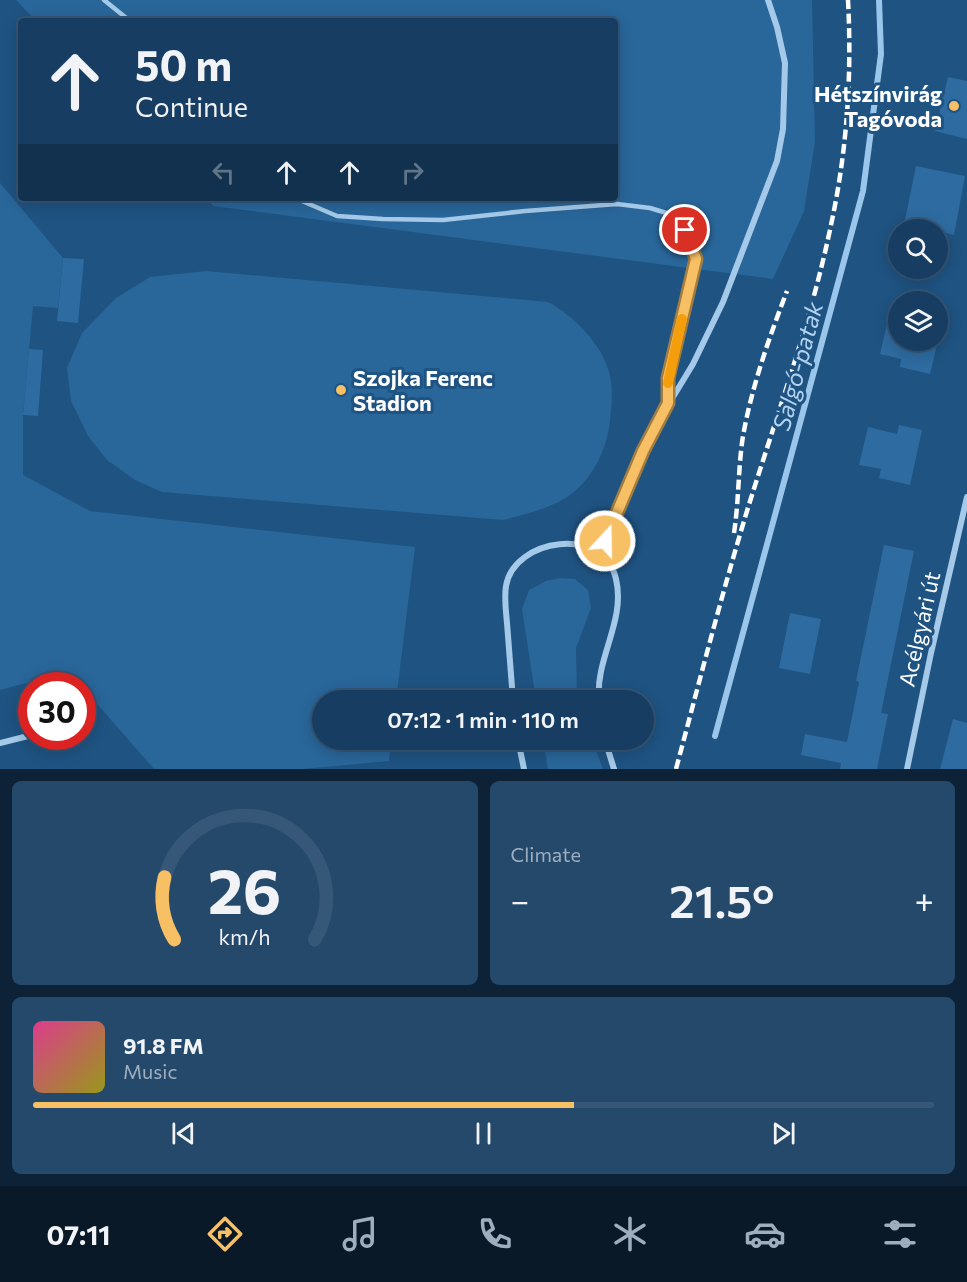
<!DOCTYPE html>
<html lang="en">
<head>
<meta charset="utf-8">
<style>
	body { margin:0; font-family:Commissioner,sans-serif; background:#24496b; color:#f1f3f6; height:100vh; display:flex; flex-direction:column; font-size:22px; white-space:nowrap }
	* { box-sizing:border-box; margin:0 }
	p { font-size:20px; color:#9eaebe }
	.icon { flex:none; width:33px; height:33px; fill:none; stroke:currentColor; stroke-width:2; stroke-linecap:round; stroke-linejoin:round }
	.map { position:relative; height:769px; overflow:hidden }
	.sheet { display:flex; flex-direction:column; gap:12px; padding:12px; background:#0d2236; flex:1 }
	.sheet>* { flex:none }
	.guide { position:absolute; left:18px; top:18px; width:600px; height:183px; border-radius:6px; box-shadow:0 3px 15px #0003,0 0 0 2px #365777; background:#173e62; color:#f1f3f6; overflow:hidden }
	.controls { position:absolute; left:888px; top:219px; display:grid; gap:12px }
	.controls a { display:grid; place-items:center; width:60px; height:60px; border-radius:50%; background:#173e62; box-shadow:0 3px 15px #0003,0 0 0 2px #365777; font-size:30px }
	.speed { position:absolute; left:18px; top:672px; display:flex; gap:12px; font-size:30px; font-weight:700; text-align:center }
	.speed>* { display:grid; place-content:center; width:78px; height:78px; border-radius:50%; background:#173e62; box-shadow:0 3px 15px #0003,0 0 0 2px #365777; line-height:1 }
	.speed .limit { border:9px solid #d22; background:#fff; color:#111 }
	.pin { position:absolute; display:grid; place-items:center; width:51px; height:51px; color:#fff; margin:-26px; border:3px solid #fff; border-radius:50%; box-shadow:0 2px 6px #0007 }
	.me { position:absolute; width:66px; margin:-33px; rotate:21deg; stroke-linejoin:round; filter:drop-shadow(0 0 4px #0008) }
	.turn { display:flex; align-items:center; gap:21px; height:126px; padding:0 18px; font-size:27px }
	.turn .icon { width:78px; height:78px; stroke-width:2.5 }
	.turn b { display:block; font-size:42px; line-height:51px }
	.lanes { display:flex; align-items:center; height:57px; padding:0 18px; background:#0003; justify-content:center; gap:30px; direction:ltr }
	.lanes .off { opacity:.35 }
	.big { font-size:45px; font-weight:600; line-height:1.1 }
	.sheet .card { flex:1; display:flex; flex-direction:column; justify-content:center; gap:9px; min-width:0; padding:0 21px; border-radius:9px; background:#24496b }
	.sheet .dial { align-items:center; gap:0 }
	.dial svg { height:156px; overflow:visible; fill:none; stroke:#365777; stroke-width:7; stroke-linecap:round; text-anchor:middle }
	.dial text { fill:#f1f3f6; stroke:none }
	.song { display:flex; align-items:center; gap:18px }
	.cover { width:72px; height:72px; border-radius:9px; background:linear-gradient(135deg,hsl(330 70% 55%),hsl(60 70% 35%)) }
	.played { height:6px; border-radius:3px; background:linear-gradient(90deg,#f7c065 60%,#365777 60%) }
	.keys { display:flex; justify-content:space-around; direction:ltr }
	.heat { display:flex; justify-content:space-between; align-items:center; font-size:33px; direction:ltr }
	.sheet .tiles { flex:1; display:grid; gap:12px; grid-template-columns:1fr 1fr }
	.card:last-child { grid-column:span 2 }
	.trip { position:absolute; left:312px; top:690px; width:342px; height:60px; border-radius:30px; background:#173e62; box-shadow:0 3px 15px #0003,0 0 0 2px #365777; font-weight:600; line-height:60px; text-align:center }
	.tab-bar { display:flex; height:96px; justify-content:space-around; align-items:center; background:#091927; color:#9eaebe }
	.tab-bar .icon { width:42px; height:42px }
	.tab-bar .active { color:#f7c065 }
	.tab-bar b { font-size:27px; color:#f1f3f6 }
	.map>svg:first-child { display:block }
	.green { fill:#29669a }
	.lines { fill:none; stroke-linecap:round; stroke-linejoin:round }
	.stream { stroke:#99c6ea; stroke-width:6 }
	.building { fill:#2e6ba0 }
	.service { stroke:#a5cae9; stroke-width:4.5 }
	.minor { stroke:#a5cae9; stroke-width:6 }
	.rail { stroke:#fff; stroke-width:4.5; stroke-dasharray:10 4.5; stroke-linecap:butt }
	.route-casing { stroke:#a17d42; stroke-width:15 }
	.route { stroke:#f7c065; stroke-width:10 }
	.slow { stroke:#f59e0b; stroke-width:10 }
	.poi-dot { fill:#f7c065; stroke:#1f5382; stroke-width:2 }
	.labels { text-anchor:middle; dominant-baseline:central; stroke-width:6; stroke-linejoin:round; paint-order:stroke }
	.poi-label { font-size:22px; font-weight:bold; fill:#fff; stroke:#1f5382; text-anchor:end }
	.street-label { font-size:22px; fill:#fff; stroke:#1f5382 }
	.water-label { font-size:24px; font-style:italic; fill:#b1d3f0; stroke:#1f5382 }
</style>
</head>
<body>
<div class="map">
<svg width="967" height="769" viewBox="0 0 967 769">
	<rect width="100%" height="100%" fill="#1f5382"/>
	<!-- green -->
	<path class="green" d="M16,0h796l3,142 -11,69 -31,68 -560,-73 -7,-8h409v-177h-579z
		M0,183l63,75 -5,50 -25,-2 -10,109v60l67,36 325,36 -19,153h-74v40h69l-2,21 -86,8h-149l-71,-81 -1,-2 -2,-1 -12,-13 -68,18z
		M206,271l342,31c27,14 60,48 63,80 2,15 0,30 -2,46 -4,23 -15,47 -34,63 -18,16 -49,23 -72,29l-341,-28 -27,-12 -28,-20 -19,-24 -17,-35 -4,-33 15,-35 34,-35 34,-21z
		M560,578l15,1 13,11 3,18 -15,40 1,52h-41l-14,-91 7,-19 17,-9z
		M543,740h49l11,29h-55z"/>
	<g class="lines">
		<!-- stream -->
		<path class="stream" d="M715,736l148,-545 18,-137 -2,-54"/>
	</g>
	<!-- building -->
	<path class="building" d="M948,77l19,4v58l-32,-8z
		M916,166l49,10 -11,59 -16,-4v-1l-34,-5z
		M63,258l21,1 -6,64 -21,-2z
		M892,302h6v38h40l-8,34 -30,-7 1,-8 -21,-5z
		M29,349l14,1 -5,66 -15,-1z
		M899,425l23,5 -12,55 -31,-7 2,-9 -22,-4 9,-38 29,7z
		M884,545l30,6 -33,162 7,1 -11,55h-37l1,-6 -40,-8 4,-21 42,8 12,-60 -3,-1z
		M790,613l31,6 -11,55 -31,-6z
		M953,719l14,4v46h-27z"/>
	<g class="lines">
		<!-- service -->
		<path class="service" d="M104,0l26,21
			M295,198l42,18 46,3 60,1 82,-9 92,-7 33,4 23,7 12,15 12,29 -29,119v25"/>
		<!-- minor -->
		<path class="minor" d="M600,553l25,-63 25,-55 43,-71 30,-62 54,-141 6,-32 2,-66 -8,-36 -9,-27
			M513,700c-2,-25 -4,-51 -6,-77 -1,-12 -3,-25 -1,-37 8,-48 98,-61 110,-7 10,42 -21,80 -17,121
			M518,740l6,29
			M605,740l9,29
			M0,743l32,-8
			M907,769l24,-116 36,-156"/>
		<!-- rail -->
		<path class="rail" d="M734,533c5,-32 4,-65 9,-97 9,-50 26,-98 44,-145
			M676,769c23,-86 45,-172 71,-258 29,-94 64,-189 84,-286 16,-74 21,-149 17,-225"/>
	</g>
	<g class="lines">
		<defs>
			<path id="route" d="M605,541l38,-90 25,-48v-25l28,-119 -11,-29"/>
		</defs>
		<!-- route casing -->
		<use href="#route" class="route-casing"/>
		<!-- route -->
		<use href="#route" class="route"/>
		<!-- slow -->
		<path class="slow" d="M668,383l14,-64"/>
	</g>
	<!-- markers -->
	<g class="poi-dot">
		<circle cx="954" cy="106" r="6"/>
		<circle cx="341" cy="390" r="6"/>
	</g>
	<g class="labels">
		<!-- poi labels -->
		<g class="poi-label">
			<text x="942" y="93">Hétszínvirág<tspan x="942" dy="25">Tagóvoda</tspan></text>
			<text x="353" y="377" text-anchor="start">Szojka Ferenc<tspan x="353" dy="25">Stadion</tspan></text>
		</g>
		<!-- street labels -->
		<g class="street-label">
			<text transform="translate(919 629) rotate(-77)">Acélgyári út</text>
		</g>
		<!-- water labels -->
		<g class="water-label">
			<text transform="translate(797 366) rotate(-75)">Salgó-patak</text>
		</g>
	</g>
</svg>
<div class="controls">
<a><svg class="icon" aria-label="search" viewBox="0 0 24 24"><circle cx="10" cy="10" r="6"/><path d="M15 15l6 6"/></svg></a>
<a><svg class="icon" aria-label="layers" viewBox="0 0 24 24"><path d="M12 4l9 5-9 5-9-5zM3 14l9 5 9-5"/></svg></a>
</div>
<div class="speed"><div class="limit">30</div></div>
<div class="pin" style="left:685px;top:230px;background:#d93025"><svg class="icon" aria-label="arrive" viewBox="0 0 24 24"><path d="M6 21V4h12l-3 4 3 4H6"/></svg></div>
<svg class="me" style="left:605px;top:541px" viewBox="-20 -20 40 40"><circle r="17" fill="#f7c065" stroke="#fff" stroke-width="3"/><path d="M0-11L8 9 0 5-8 9z" fill="#fff"/></svg>
<div class="trip">07:12 · 1 min · 110 m</div>
<div class="guide">
<div class="turn"><svg class="icon" aria-label="ahead" viewBox="0 0 24 24"><path d="M12 20V5M6 11l6-6 6 6"/></svg><div><b>50 m</b>Continue</div></div>
<div class="lanes"><svg class="icon off" aria-label="left" viewBox="0 0 24 24"><path d="M17 20v-9H6M10 6l-5 5 5 5"/></svg><svg class="icon" aria-label="ahead" viewBox="0 0 24 24"><path d="M12 20V5M6 11l6-6 6 6"/></svg><svg class="icon" aria-label="ahead" viewBox="0 0 24 24"><path d="M12 20V5M6 11l6-6 6 6"/></svg><svg class="icon off" aria-label="right" viewBox="0 0 24 24"><path d="M7 20v-9h11M14 6l5 5-5 5"/></svg></div>
</div>
</div>
<section class="sheet">
<div class="tiles">
<div class="card dial"><svg viewBox="0 0 100 80">
<path d="M14 69A42 42 0 1 1 86 69"/>
<path d="M14 69A42 42 0 0 1 9 37" stroke="#f7c065"/>
<text x="50" y="56" font-size="32" font-weight="700">26</text>
<text x="50" y="72" font-size="11">km/h</text>
</svg></div>
<div class="card"><p>Climate</p>
<div class="heat"><a>−</a><b class="big">21.5°</b><a>+</a></div>
</div>
<div class="card">
<div class="song"><i class="cover"></i><div><b>91.8 FM</b><p>Music</p></div></div>
<div class="played"></div>
<div class="keys"><svg class="icon" aria-label="previous" viewBox="0 0 24 24"><path d="M18 5L8 12l10 7zM5 5v14"/></svg><svg class="icon" aria-label="pause" viewBox="0 0 24 24"><path d="M8 5v14M16 5v14"/></svg><svg class="icon" aria-label="next" viewBox="0 0 24 24"><path d="M6 5l10 7-10 7zM19 5v14"/></svg></div>
</div>
</div>
</section>
<nav class="tab-bar">
<b>07:11</b>
<svg class="icon active" aria-label="directions" viewBox="0 0 24 24"><path d="M12 3l9 9-9 9-9-9zM9 14v-3h6M13 9l2 2-2 2"/></svg>
<svg class="icon" aria-label="music" viewBox="0 0 24 24"><path d="M9 18V5l10-2v13"/><circle cx="6" cy="18" r="3"/><circle cx="16" cy="16" r="3"/></svg>
<svg class="icon" aria-label="phone" viewBox="0 0 24 24"><path d="M5 4h4l2 5-3 2q2 4 5 5l2-3 5 2v4C11 20 4 13 5 4z"/></svg>
<svg class="icon" aria-label="climate" viewBox="0 0 24 24"><path d="M12 3v18M4 7l16 10M4 17L20 7"/></svg>
<svg class="icon" aria-label="car" viewBox="0 0 24 24"><path d="M5 17H2v-5l4-1 3-4h7l3 4 3 1v5h-3M9 17h6M6 11h13"/><circle cx="7" cy="17" r="2"/><circle cx="17" cy="17" r="2"/></svg>
<svg class="icon" aria-label="filters" viewBox="0 0 24 24"><path d="M4 7h16M4 17h16"/><circle cx="9" cy="7" r="2"/><circle cx="15" cy="17" r="2"/></svg>
</nav>
</body>
</html>
